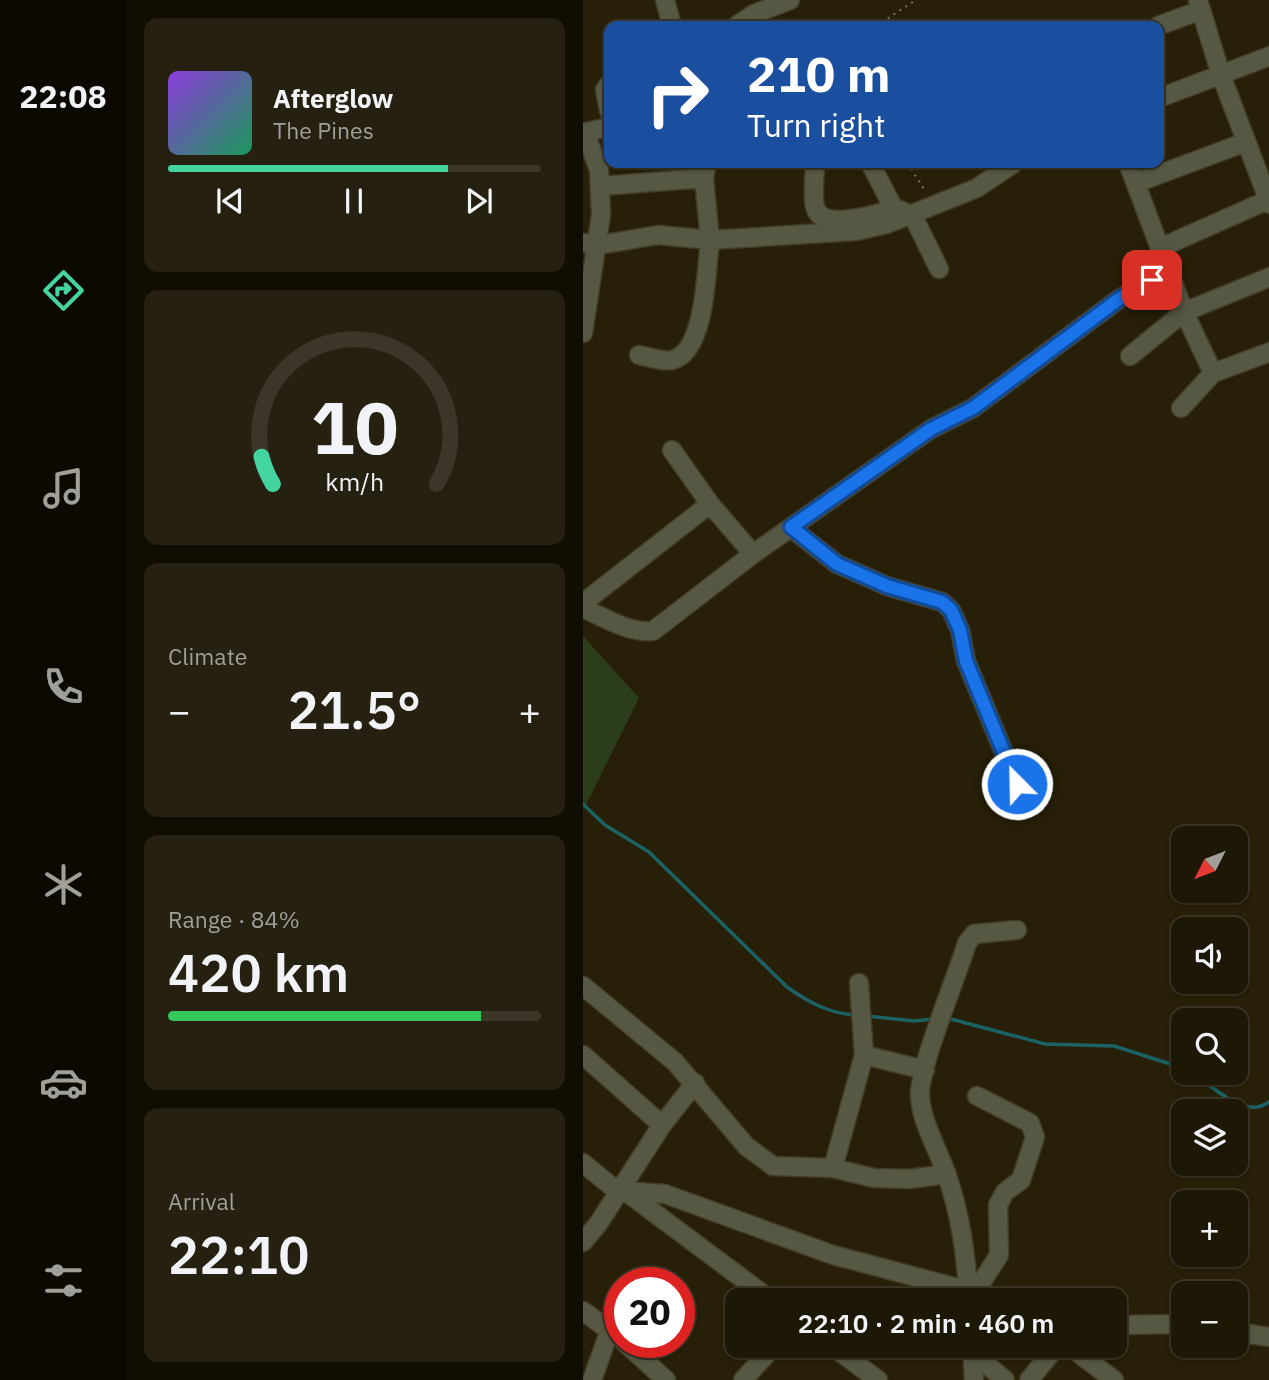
<!DOCTYPE html>
<html lang="en">
<head>
<meta charset="utf-8">
<style>
	body { margin:0; font-family:"IBM Plex Sans",sans-serif; background:#25200f; color:#f1f3f6; height:100vh; display:flex; flex-direction:column; font-size:26px; white-space:nowrap }
	* { box-sizing:border-box; margin:0 }
	p { font-size:23px; color:#a09f9a }
	.icon { flex:none; width:38px; height:38px; fill:none; stroke:currentColor; stroke-width:2; stroke-linecap:round; stroke-linejoin:round }
	.map { position:relative; flex:1; overflow:hidden }
	.panel { display:flex; flex-direction:column; gap:18px; padding:18px; background:#100d03; width:457px }
	.panel>* { flex:none }
	.top-card { position:absolute; left:21px; top:21px; width:560px; height:147px; border-radius:14px; box-shadow:0 2px 5px #0004,0 0 0 2px #3b3627; background:#1a4fa0; color:#fff; overflow:hidden }
	.needle { width:46px; rotate:228deg }
	.buttons { position:absolute; left:588px; top:826px; display:grid; gap:14px }
	.buttons a { display:grid; place-items:center; width:77px; height:77px; border-radius:14px; background:#1d1705; box-shadow:0 2px 5px #0004,0 0 0 2px #3b3627; font-size:35px }
	.speed { position:absolute; left:21px; top:1267px; display:flex; gap:14px; font-size:35px; font-weight:700; text-align:center }
	.speed>* { display:grid; place-content:center; width:91px; height:91px; border-radius:50%; background:#1d1705; box-shadow:0 2px 5px #0004,0 0 0 2px #3b3627; line-height:1 }
	.speed .limit { border:10px solid #d22; background:#fff; color:#111 }
	.pin { position:absolute; display:grid; place-items:center; width:60px; height:60px; color:#fff; margin:-30px; border-radius:14px; box-shadow:0 4px 10px #0006 }
	.me { position:absolute; width:77px; margin:-38px; rotate:337deg; stroke-linejoin:round; filter:drop-shadow(0 0 5px #0008) }
	.turn { display:flex; align-items:center; gap:24px; height:147px; padding:0 28px; font-size:32px }
	.turn .icon { width:91px; height:91px; stroke-width:2.5 }
	.turn b { display:block; font-size:49px; line-height:60px }
	.big { font-size:52px; font-weight:600; line-height:1.1 }
	.panel .widget { flex:1; display:flex; flex-direction:column; justify-content:center; gap:10px; min-width:0; padding:0 24px; border-radius:14px; background:#25200f }
	.panel .dial { align-items:center; gap:0 }
	.dial svg { height:182px; overflow:visible; fill:none; stroke:#3b3627; stroke-width:7; stroke-linecap:round; text-anchor:middle }
	.dial text { fill:#f1f3f6; stroke:none }
	.song { display:flex; align-items:center; gap:21px }
	.cover { width:84px; height:84px; border-radius:10px; background:linear-gradient(135deg,hsl(270 70% 55%),hsl(150 70% 35%)) }
	.played { height:7px; border-radius:4px; background:linear-gradient(90deg,#44d49f 75%,#3b3627 75%) }
	.keys { display:flex; justify-content:space-around; direction:ltr }
	.heat { display:flex; justify-content:space-between; align-items:center; font-size:38px; direction:ltr }
	.charge { height:10px; border-radius:5px; background:linear-gradient(90deg,#34c759 84%,#3b3627 0) }
	.trip { position:absolute; left:142px; top:1288px; width:402px; height:70px; border-radius:14px; background:#1d1705; box-shadow:0 2px 5px #0004,0 0 0 2px #3b3627; font-weight:600; line-height:70px; text-align:center }
	main { display:flex; flex:1; min-height:0 }
	.menu { display:flex; flex-direction:column; width:126px; justify-content:space-around; align-items:center; background:#0c0902; color:#a09f9a }
	.menu .icon { width:49px; height:49px }
	.menu .current { color:#44d49f }
	.menu b { font-size:32px; color:#f1f3f6 }
	.map>svg:first-child { display:block }
	.green { fill:#2c3d1b }
	.lines { fill:none; stroke-linecap:round; stroke-linejoin:round }
	.stream { stroke:#1a6263; stroke-width:3.5 }
	.minor-casing { stroke:#433c25; stroke-width:21 }
	.path { stroke:#79735f; stroke-width:2; stroke-dasharray:2 5; stroke-linecap:butt }
	.minor { stroke:#565844; stroke-width:18 }
	.route-casing { stroke:#114b97; stroke-width:18 }
	.route { stroke:#1a73e8; stroke-width:12 }
</style>
</head>
<body>
<main>
<nav class="menu">
<b>22:08</b>
<svg class="icon current" aria-label="directions" viewBox="0 0 24 24"><path d="M12 3l9 9-9 9-9-9zM9 14v-3h6M13 9l2 2-2 2"/></svg>
<svg class="icon" aria-label="music" viewBox="0 0 24 24"><path d="M9 18V5l10-2v13"/><circle cx="6" cy="18" r="3"/><circle cx="16" cy="16" r="3"/></svg>
<svg class="icon" aria-label="phone" viewBox="0 0 24 24"><path d="M5 4h4l2 5-3 2q2 4 5 5l2-3 5 2v4C11 20 4 13 5 4z"/></svg>
<svg class="icon" aria-label="climate" viewBox="0 0 24 24"><path d="M12 3v18M4 7l16 10M4 17L20 7"/></svg>
<svg class="icon" aria-label="car" viewBox="0 0 24 24"><path d="M5 17H2v-5l4-1 3-4h7l3 4 3 1v5h-3M9 17h6M6 11h13"/><circle cx="7" cy="17" r="2"/><circle cx="17" cy="17" r="2"/></svg>
<svg class="icon" aria-label="filters" viewBox="0 0 24 24"><path d="M4 7h16M4 17h16"/><circle cx="9" cy="7" r="2"/><circle cx="15" cy="17" r="2"/></svg>
</nav>
<section class="panel">
<div class="widget">
<div class="song"><i class="cover"></i><div><b>Afterglow</b><p>The Pines</p></div></div>
<div class="played"></div>
<div class="keys"><svg class="icon" aria-label="previous" viewBox="0 0 24 24"><path d="M18 5L8 12l10 7zM5 5v14"/></svg><svg class="icon" aria-label="pause" viewBox="0 0 24 24"><path d="M8 5v14M16 5v14"/></svg><svg class="icon" aria-label="next" viewBox="0 0 24 24"><path d="M6 5l10 7-10 7zM19 5v14"/></svg></div>
</div>
<div class="widget dial"><svg viewBox="0 0 100 80">
<path d="M14 69A42 42 0 1 1 86 69"/>
<path d="M14 69A42 42 0 0 1 9 57" stroke="#44d49f"/>
<text x="50" y="56" font-size="32" font-weight="700">10</text>
<text x="50" y="72" font-size="11">km/h</text>
</svg></div>
<div class="widget"><p>Climate</p>
<div class="heat"><a>−</a><b class="big">21.5°</b><a>+</a></div>
</div>
<div class="widget"><p>Range · 84%</p><b class="big">420 km</b><div class="charge"></div></div>
<div class="widget"><p>Arrival</p><b class="big">22:10</b></div>
</section>
<div class="map">
<svg width="687" height="1380" viewBox="0 0 687 1380">
	<rect width="100%" height="100%" fill="#271f07"/>
	<!-- green -->
	<path class="green" d="M0,636l56,62 -56,113z"/>
	<g class="lines">
		<!-- stream -->
		<path class="stream" d="M0,804l22,21 44,27 138,135c21,15 43,27 69,28
			M284,1016l47,5 19,-2
			M364,1018l98,26 69,2 69,22
			M609,1073c20,11 52,49 78,28"/>
		<defs>
			<path id="minor" d="M82,0l7,26
				M615,0l23,75 49,129
				M153,26l18,-12 36,-14
				M575,26l43,-16
				M26,84l-4,6 4,21
				M576,98l111,-42
				M0,133l26,-6
				M232,163c0,13 -3,31 0,44 5,22 51,10 66,6
				M287,163l23,44 20,9 26,53
				M545,163l56,149 29,61
				M553,183l110,-41
				M18,186l103,-8
				M0,243l16,2 59,-10 52,5 -6,-62 3,-15
				M577,248l110,-49
				M0,333l18,-118 -2,-45 -14,-38
				M56,355c10,2 23,7 33,5 34,-8 34,-90 38,-120l146,-9 31,-7 90,-36 37,-25
				M547,356l54,-44 86,-35
				M598,408l32,-35 57,-21
				M89,450l38,54
				M208,528l46,36 50,22 55,16 9,8 9,20 6,31 51,123
				M0,603l127,-99 43,50 178,-125 42,-21 146,-109 50,-29
				M0,608c22,10 45,25 70,23l100,-77
				M0,986l92,76 71,84 27,20 60,2 41,10 35,1 38,-5
				M0,1055l79,70
				M281,1055l61,15
				M0,1163l34,28h8l146,109
				M250,1168l31,-113 -5,-72
				M42,1191l40,3 168,61 170,45
				M0,1242l15,-18 64,-99 33,-42
				M393,1291l23,-36 -1,-50 7,-13 16,-12 14,-43 -5,-14 -53,-27
				M386,1300c-3,-43 -8,-86 -23,-127 -8,-24 -24,-49 -26,-76 -2,-29 37,-120 47,-154l7,-9 43,-4
				M0,1311l34,25
				M532,1325l68,-1
				M653,1332l34,5
				M41,1342l42,38
				M249,1346l46,34
				M389,1346l2,34
				M486,1346l45,34
				M389,1352l33,28
				M9,1380l18,-50
				M160,1380l31,-34
				M446,1380l28,-34"/>
		</defs>
		<!-- minor casing -->
		<use href="#minor" class="minor-casing"/>
		<!-- path -->
		<path class="path" d="M293,26l40,-26
			M324,163l19,29"/>
		<!-- minor -->
		<use href="#minor" class="minor"/>
	</g>
	<g class="lines">
		<defs>
			<path id="route" d="M434,784l-51,-123 -6,-31 -9,-20 -9,-8 -55,-16 -50,-22 -46,-37 140,-98 42,-21 146,-109 33,-19"/>
		</defs>
		<!-- route casing -->
		<use href="#route" class="route-casing"/>
		<!-- route -->
		<use href="#route" class="route"/>
	</g>
</svg>
<div class="buttons">
<a><svg class="needle" viewBox="-14 -14 28 28"><path d="M0-13l5 13h-10z" fill="#e53935"/><path d="M0 13l5-13h-10z" fill="#a09f9a"/></svg></a>
<a><svg class="icon" aria-label="sound" viewBox="0 0 24 24"><path d="M4 9h4l5-4v14l-5-4H4zM17 9q2 3 0 6"/></svg></a>
<a><svg class="icon" aria-label="search" viewBox="0 0 24 24"><circle cx="10" cy="10" r="6"/><path d="M15 15l6 6"/></svg></a>
<a><svg class="icon" aria-label="layers" viewBox="0 0 24 24"><path d="M12 4l9 5-9 5-9-5zM3 14l9 5 9-5"/></svg></a>
<a>+</a>
<a>−</a>
</div>
<div class="speed"><div class="limit">20</div></div>
<div class="pin" style="left:569px;top:280px;background:#d93025"><svg class="icon" aria-label="arrive" viewBox="0 0 24 24"><path d="M6 21V4h12l-3 4 3 4H6"/></svg></div>
<svg class="me" style="left:434px;top:784px" viewBox="-20 -20 40 40"><circle r="17" fill="#1a73e8" stroke="#fff" stroke-width="3"/><path d="M0-11L8 9 0 5-8 9z" fill="#fff"/></svg>
<div class="trip">22:10 · 2 min · 460 m</div>
<div class="top-card">
<div class="turn"><svg class="icon" aria-label="right" viewBox="0 0 24 24"><path d="M7 20v-9h11M14 6l5 5-5 5"/></svg><div><b>210 m</b>Turn right</div></div>
</div>
</div>
</main>
</body>
</html>
